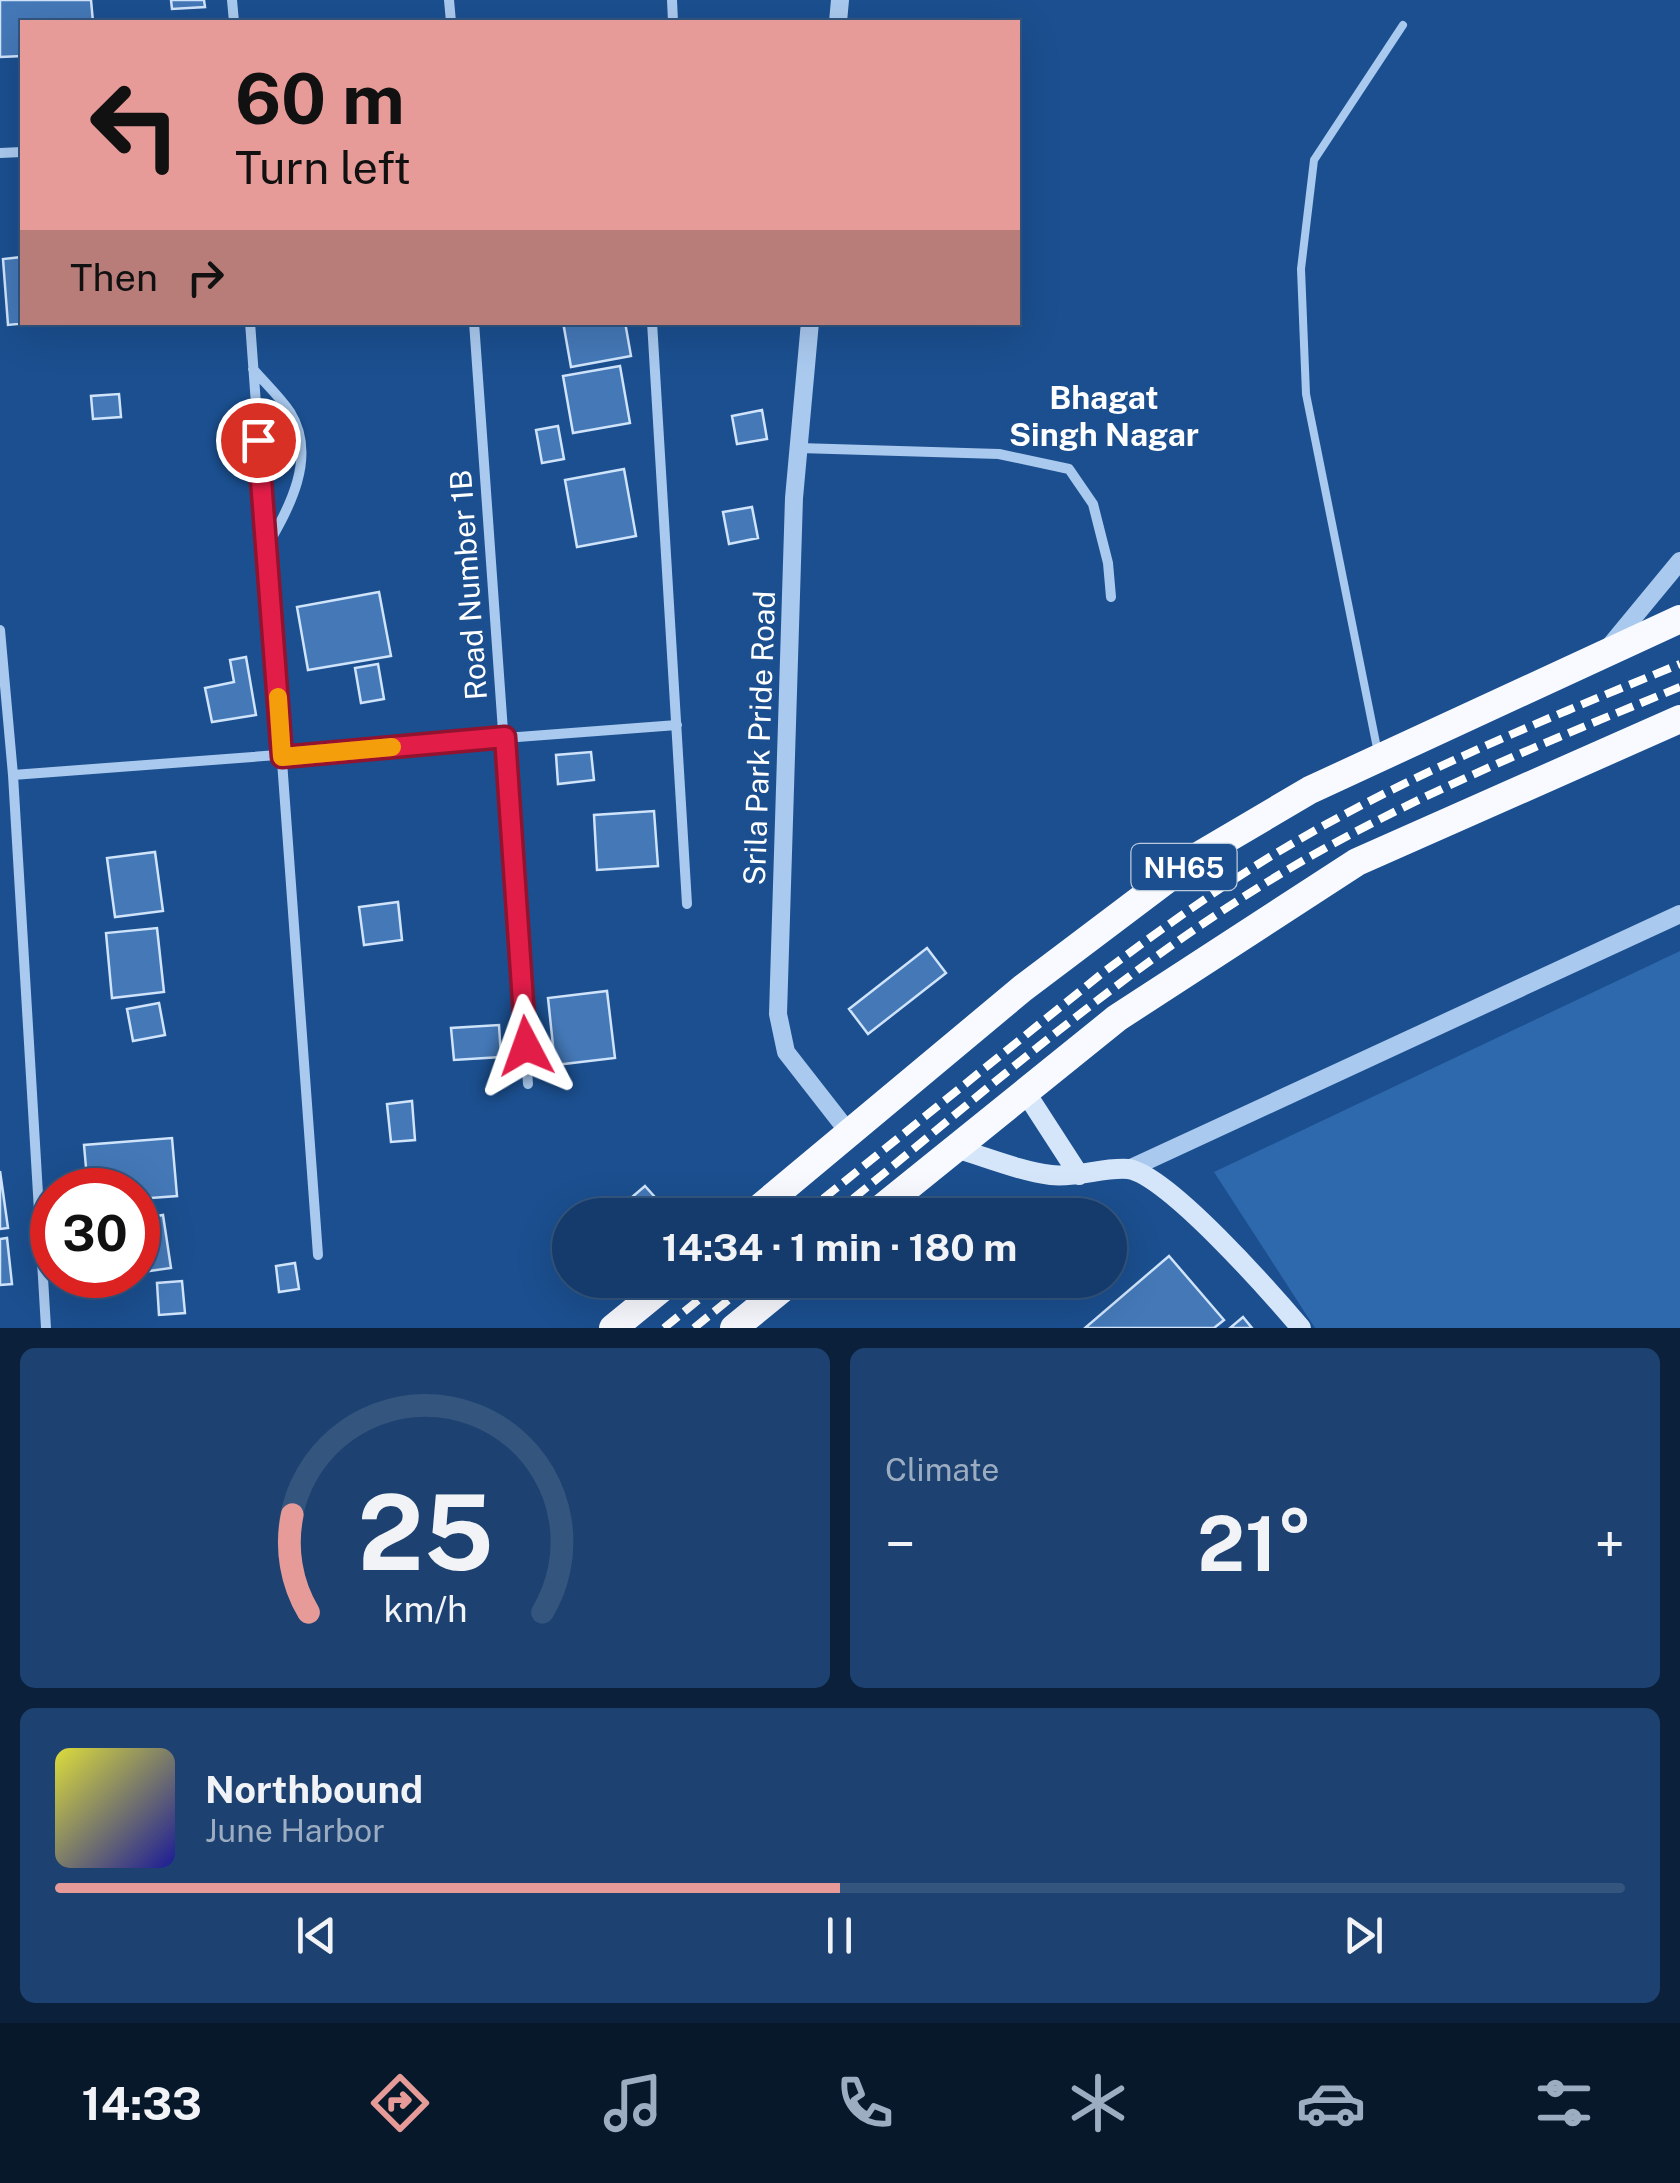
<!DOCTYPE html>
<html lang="en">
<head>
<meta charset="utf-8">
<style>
	body { margin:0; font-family:"Public Sans",sans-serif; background:#1d4271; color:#f1f3f6; height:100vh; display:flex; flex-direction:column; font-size:38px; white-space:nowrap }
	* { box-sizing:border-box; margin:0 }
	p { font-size:32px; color:#9dadc1 }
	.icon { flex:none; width:55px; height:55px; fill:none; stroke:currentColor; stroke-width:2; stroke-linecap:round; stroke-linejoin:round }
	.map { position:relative; height:1328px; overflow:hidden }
	.drawer { display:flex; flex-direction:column; gap:20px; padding:20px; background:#0b203b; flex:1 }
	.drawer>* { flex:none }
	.guide { position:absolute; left:20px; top:20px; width:1000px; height:305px; border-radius:0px; box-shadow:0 10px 40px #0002,0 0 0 2px #33557e; background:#e69b98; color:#111; overflow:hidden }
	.speed { position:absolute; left:30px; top:1168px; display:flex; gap:20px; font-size:50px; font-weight:700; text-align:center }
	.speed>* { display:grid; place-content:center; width:130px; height:130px; border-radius:50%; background:#143b6b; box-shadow:0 10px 40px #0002,0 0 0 2px #33557e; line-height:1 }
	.speed .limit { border:15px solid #d22; background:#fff; color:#111 }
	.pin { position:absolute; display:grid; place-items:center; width:85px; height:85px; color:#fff; margin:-42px; border:5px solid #fff; border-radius:50%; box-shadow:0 2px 10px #0007 }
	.me { position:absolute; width:110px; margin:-55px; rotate:356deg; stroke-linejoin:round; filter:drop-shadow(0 0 8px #0008) }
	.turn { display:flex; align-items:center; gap:35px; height:210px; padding:0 50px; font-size:45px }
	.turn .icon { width:130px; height:130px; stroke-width:2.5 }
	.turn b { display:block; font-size:70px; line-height:85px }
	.then { display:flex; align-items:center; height:95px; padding:0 50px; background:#0003; gap:20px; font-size:38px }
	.big { font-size:75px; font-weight:700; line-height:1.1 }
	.drawer .tile { flex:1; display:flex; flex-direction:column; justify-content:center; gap:15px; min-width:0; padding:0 35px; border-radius:15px; background:#1d4271 }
	.drawer .dial { align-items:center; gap:0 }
	.dial svg { height:260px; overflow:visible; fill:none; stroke:#33557e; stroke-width:7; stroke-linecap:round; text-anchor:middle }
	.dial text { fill:#f1f3f6; stroke:none }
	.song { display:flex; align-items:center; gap:30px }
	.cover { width:120px; height:120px; border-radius:15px; background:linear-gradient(135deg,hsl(60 70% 55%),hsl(240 70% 35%)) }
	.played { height:10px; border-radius:5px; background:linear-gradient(90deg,#e69b98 50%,#33557e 50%) }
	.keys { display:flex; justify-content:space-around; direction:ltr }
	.heat { display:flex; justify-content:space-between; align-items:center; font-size:55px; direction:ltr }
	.drawer .tiles { flex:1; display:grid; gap:20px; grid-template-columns:1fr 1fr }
	.tile:last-child { grid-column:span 2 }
	.trip { position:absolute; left:552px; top:1198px; width:575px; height:100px; border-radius:50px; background:#143b6b; box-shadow:0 10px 40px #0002,0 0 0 2px #33557e; font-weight:700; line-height:100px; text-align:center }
	.dock { display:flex; height:160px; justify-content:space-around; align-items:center; background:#08182b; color:#9dadc1 }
	.dock .icon { width:70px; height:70px }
	.dock .current { color:#e69b98 }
	.dock b { font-size:45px; color:#f1f3f6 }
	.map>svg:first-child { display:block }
	.green { fill:#2e69ad }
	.building { fill:#4478b7; stroke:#cfe3fa; stroke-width:2.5 }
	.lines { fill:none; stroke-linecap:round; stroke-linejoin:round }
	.service { stroke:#a9c9ee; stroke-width:8 }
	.minor { stroke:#a9c9ee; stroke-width:10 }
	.tertiary { stroke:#a9c9ee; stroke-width:18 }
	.secondary { stroke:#d6e6fa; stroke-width:20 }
	.trunk { stroke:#f8faff; stroke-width:28 }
	.rail { stroke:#fff; stroke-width:8; stroke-dasharray:18 8; stroke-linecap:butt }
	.route-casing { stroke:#92132f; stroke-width:25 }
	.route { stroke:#e11d48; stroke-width:18 }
	.slow { stroke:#f59e0b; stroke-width:18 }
	.labels { text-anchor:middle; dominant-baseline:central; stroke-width:10; stroke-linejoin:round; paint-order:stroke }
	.shield { fill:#1b4f8f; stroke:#bbcadd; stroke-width:2.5 }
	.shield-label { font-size:28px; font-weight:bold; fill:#fff }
	.street-label { font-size:30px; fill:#fff; stroke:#1b4f8f }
	.neighbourhood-label { font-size:32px; font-weight:bold; fill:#fff; stroke:#1b4f8f }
</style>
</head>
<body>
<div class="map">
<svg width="1680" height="1328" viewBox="0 0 1680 1328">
	<rect width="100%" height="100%" fill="#1b4f8f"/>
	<!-- green -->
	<path class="green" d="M1680,951v377h-365l-101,-156z"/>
	<!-- building -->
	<path class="building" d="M0,0h91l2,22h-71v34l-22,1z
		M171,0h33l1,7 -33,2z
		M22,257v65h16l-30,3 -5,-66z
		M563,322h62l6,34 -60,11z
		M620,366l10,57 -57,10 -10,-57z
		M119,394l2,23 -28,2 -2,-23z
		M762,410l5,29 -30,5 -5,-28z
		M558,426l6,33 -22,4 -6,-33z
		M624,469l12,67 -59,11 -12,-67z
		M752,507l6,31 -29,6 -6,-32z
		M379,592l12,64 -83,14 -11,-63z
		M246,657l10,58 -44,7 -7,-34 29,-6 -4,-22z
		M378,664l6,35 -23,4 -6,-35z
		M591,752l3,28 -36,4 -2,-29z
		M654,811l4,55 -61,4 -3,-55z
		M155,852l8,59 -48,6 -8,-59z
		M398,902l4,38 -38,5 -5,-38z
		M157,928l7,64 -52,6 -6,-65z
		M927,948l19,25 -78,61 -19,-25z
		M607,991l8,67 -60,7 -7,-67z
		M159,1003l6,32 -32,6 -6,-32z
		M499,1025l2,32 -47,3 -3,-32z
		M412,1101l3,39 -24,2 -4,-38z
		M172,1138l5,58 -39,3v-9h-50l-4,-45z
		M0,1171l8,57 -8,1z
		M645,1186l18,20 -11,9h-41z
		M163,1215l8,53 -29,4 -4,-53z
		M7,1238l5,46 -12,1v-46z
		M1169,1256l55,64 -10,8h-129z
		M295,1263l4,26 -20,3 -3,-26z
		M182,1281l3,32 -26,2 -2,-32z
		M1243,1317l9,11h-22z"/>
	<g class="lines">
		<!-- service -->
		<path class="service" d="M1378,753l-72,-359 -5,-125 13,-109 89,-135"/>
		<!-- minor -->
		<path class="minor" d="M232,0l2,22
			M449,0l2,22
			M672,0l1,22
			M0,153l22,-1
			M250,322l68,933
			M474,322l54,762
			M652,322l35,582
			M253,369c12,14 27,28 37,43 28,45 -1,96 -24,136
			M799,448l200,6 70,15 24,35 15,59 3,34
			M0,630l13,145 33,553
			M13,775l664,-50"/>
		<!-- tertiary -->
		<path class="tertiary" d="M838,22l2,-22
			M810,322l-16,176 -16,516 8,38 64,82
			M1609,647l71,-86
			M1129,1169l551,-255"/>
		<!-- secondary -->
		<path class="secondary" d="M1026,1093l53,82
			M955,1148c31,9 64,23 96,27 26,3 52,-8 77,-6 38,4 145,126 173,159"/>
		<!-- trunk -->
		<path class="trunk" d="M751,1215l272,-227 175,-132 112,-66 370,-171
			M873,1215l244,-197 240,-156 323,-143
			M613,1328l59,-48
			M734,1328l59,-48"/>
		<!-- rail -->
		<path class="rail" d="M803,1215l302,-244c63,-47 127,-93 195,-132 121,-70 251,-122 380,-175
			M833,1215c147,-119 291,-248 454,-345 125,-74 259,-128 393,-183
			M664,1328l59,-48
			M694,1328l59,-48"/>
	</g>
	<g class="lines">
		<defs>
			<path id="route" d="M258,440l24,317 223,-20 21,309"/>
		</defs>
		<!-- route casing -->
		<use href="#route" class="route-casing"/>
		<!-- route -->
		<use href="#route" class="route"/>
		<!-- slow -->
		<path class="slow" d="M278,697l4,60 110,-10"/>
	</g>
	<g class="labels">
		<!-- shield labels -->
		<rect class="shield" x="1131.5" y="844" width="105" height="46" rx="8"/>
		<g class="shield-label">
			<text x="1184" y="867">NH65</text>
		</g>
		<!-- street labels -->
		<g class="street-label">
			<text transform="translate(468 585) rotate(-94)">Road Number 1B</text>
			<text transform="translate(759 738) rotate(-88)">Srila Park Pride Road</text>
		</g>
		<!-- neighbourhood labels -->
		<g class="neighbourhood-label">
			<text x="1104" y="397">Bhagat<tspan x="1104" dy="37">Singh Nagar</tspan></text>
		</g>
	</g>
</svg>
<div class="speed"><div class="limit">30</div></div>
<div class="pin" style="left:258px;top:440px;background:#d93025"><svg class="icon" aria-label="arrive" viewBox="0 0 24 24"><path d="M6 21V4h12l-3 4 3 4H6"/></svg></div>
<svg class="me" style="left:526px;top:1046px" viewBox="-20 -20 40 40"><path d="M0-17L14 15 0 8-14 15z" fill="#e11d48" stroke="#fff" stroke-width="4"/></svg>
<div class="trip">14:34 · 1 min · 180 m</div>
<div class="guide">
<div class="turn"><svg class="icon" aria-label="left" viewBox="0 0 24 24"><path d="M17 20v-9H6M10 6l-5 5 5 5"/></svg><div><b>60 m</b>Turn left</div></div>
<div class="then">Then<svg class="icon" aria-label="right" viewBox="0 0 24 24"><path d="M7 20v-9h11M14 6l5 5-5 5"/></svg></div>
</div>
</div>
<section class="drawer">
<div class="tiles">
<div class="tile dial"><svg viewBox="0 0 100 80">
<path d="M14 69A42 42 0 1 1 86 69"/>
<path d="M14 69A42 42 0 0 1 9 39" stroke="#e69b98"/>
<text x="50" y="56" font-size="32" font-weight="700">25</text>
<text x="50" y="72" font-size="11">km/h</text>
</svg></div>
<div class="tile"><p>Climate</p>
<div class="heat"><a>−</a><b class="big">21°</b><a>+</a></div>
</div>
<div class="tile">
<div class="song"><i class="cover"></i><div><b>Northbound</b><p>June Harbor</p></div></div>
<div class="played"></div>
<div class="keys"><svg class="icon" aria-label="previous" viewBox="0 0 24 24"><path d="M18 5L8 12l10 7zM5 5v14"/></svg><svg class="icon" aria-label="pause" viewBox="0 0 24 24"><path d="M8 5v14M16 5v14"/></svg><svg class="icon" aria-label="next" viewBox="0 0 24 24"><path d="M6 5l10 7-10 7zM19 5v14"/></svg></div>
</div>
</div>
</section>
<nav class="dock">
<b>14:33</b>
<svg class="icon current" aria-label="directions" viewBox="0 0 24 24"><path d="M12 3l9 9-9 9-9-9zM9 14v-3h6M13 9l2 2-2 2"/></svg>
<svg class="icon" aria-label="music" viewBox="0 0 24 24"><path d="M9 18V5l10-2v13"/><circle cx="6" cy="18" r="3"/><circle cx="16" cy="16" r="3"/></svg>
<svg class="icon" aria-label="phone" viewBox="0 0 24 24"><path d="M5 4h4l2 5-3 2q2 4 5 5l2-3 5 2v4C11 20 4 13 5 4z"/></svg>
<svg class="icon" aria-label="climate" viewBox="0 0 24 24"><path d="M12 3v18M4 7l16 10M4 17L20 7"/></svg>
<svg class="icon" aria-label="car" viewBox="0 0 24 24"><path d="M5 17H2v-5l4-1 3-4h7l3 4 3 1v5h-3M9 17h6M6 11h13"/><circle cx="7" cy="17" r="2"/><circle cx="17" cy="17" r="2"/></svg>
<svg class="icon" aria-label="filters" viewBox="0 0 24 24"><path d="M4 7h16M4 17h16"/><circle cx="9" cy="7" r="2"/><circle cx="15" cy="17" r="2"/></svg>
</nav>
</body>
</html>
